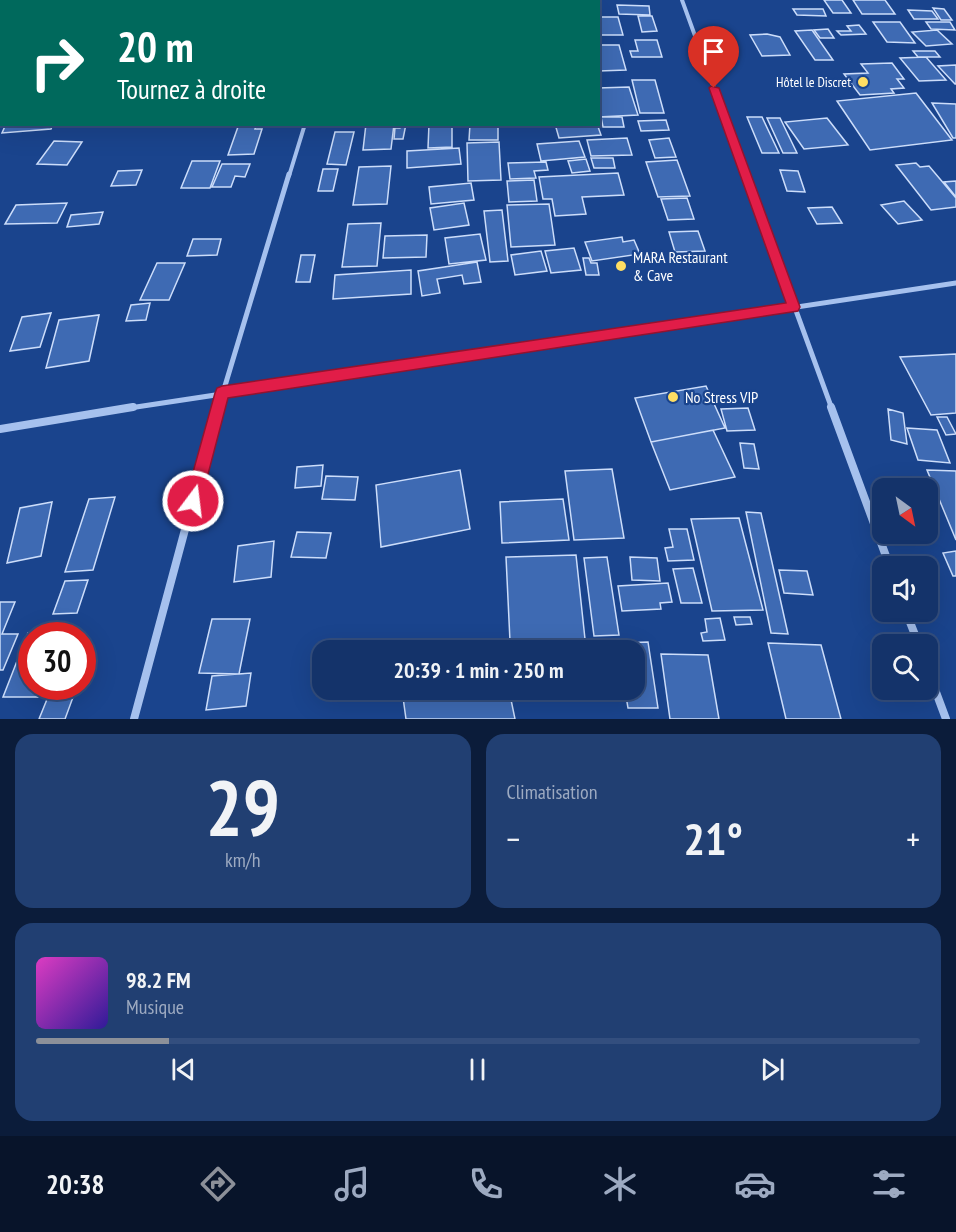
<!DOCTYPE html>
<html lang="fr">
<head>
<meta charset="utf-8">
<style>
	body { margin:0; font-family:"PT Sans Narrow",sans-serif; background:#213f72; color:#f1f3f6; height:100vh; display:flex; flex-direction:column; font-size:22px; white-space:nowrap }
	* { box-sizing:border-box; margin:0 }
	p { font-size:20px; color:#9daac1 }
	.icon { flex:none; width:33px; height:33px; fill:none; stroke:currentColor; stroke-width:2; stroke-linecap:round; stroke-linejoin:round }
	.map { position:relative; height:719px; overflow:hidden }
	.drawer { display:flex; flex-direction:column; gap:15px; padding:15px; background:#0b1c3a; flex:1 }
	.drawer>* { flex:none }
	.top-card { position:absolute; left:0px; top:0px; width:600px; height:126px; box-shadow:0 6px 24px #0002,0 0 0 2px #334e7e; background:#00695c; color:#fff; overflow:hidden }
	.needle { width:39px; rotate:147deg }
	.tools { position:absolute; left:872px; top:478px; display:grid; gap:12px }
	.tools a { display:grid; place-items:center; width:66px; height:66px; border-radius:12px; background:#14336a; box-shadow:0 6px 24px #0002,0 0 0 2px #334e7e; font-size:30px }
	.speed { position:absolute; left:18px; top:622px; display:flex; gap:12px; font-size:30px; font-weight:700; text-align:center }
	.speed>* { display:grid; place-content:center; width:78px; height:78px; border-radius:50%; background:#14336a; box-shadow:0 6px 24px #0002,0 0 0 2px #334e7e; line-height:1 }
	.speed .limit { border:9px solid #d22; background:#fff; color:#111 }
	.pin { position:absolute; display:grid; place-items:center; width:51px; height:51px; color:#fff; margin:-62px -26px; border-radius:50% 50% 50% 0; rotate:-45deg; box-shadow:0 0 6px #0007 }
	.pin .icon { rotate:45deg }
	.me { position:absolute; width:66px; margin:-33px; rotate:15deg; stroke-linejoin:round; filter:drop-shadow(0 0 4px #0008) }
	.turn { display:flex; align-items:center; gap:21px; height:126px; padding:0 18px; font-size:27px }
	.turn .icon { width:78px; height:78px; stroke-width:2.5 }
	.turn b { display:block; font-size:42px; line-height:51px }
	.big { font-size:45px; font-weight:600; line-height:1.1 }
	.drawer .tile { flex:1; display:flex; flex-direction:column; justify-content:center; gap:9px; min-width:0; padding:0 21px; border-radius:18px; background:#213f72 }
	.drawer .dial { align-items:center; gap:0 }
	.dial b { font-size:78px; line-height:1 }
	.song { display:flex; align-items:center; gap:18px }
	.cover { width:72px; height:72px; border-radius:9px; background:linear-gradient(135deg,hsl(310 70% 55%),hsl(250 70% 35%)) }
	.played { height:6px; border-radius:3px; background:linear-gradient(90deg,#8c9099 15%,#334e7e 15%) }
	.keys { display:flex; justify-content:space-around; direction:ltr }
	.heat { display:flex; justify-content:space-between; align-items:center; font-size:33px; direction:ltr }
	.drawer .tiles { flex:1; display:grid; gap:15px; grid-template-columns:1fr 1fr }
	.tile:last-child { grid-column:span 2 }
	.trip { position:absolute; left:312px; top:640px; width:333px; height:60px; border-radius:18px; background:#14336a; box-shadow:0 6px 24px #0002,0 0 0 2px #334e7e; font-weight:600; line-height:60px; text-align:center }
	.tabs { display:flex; height:96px; justify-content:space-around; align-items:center; background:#08142a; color:#9daac1 }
	.tabs .icon { width:42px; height:42px }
	.tabs .current { color:#8c9099 }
	.tabs b { font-size:27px; color:#f1f3f6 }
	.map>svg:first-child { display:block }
	.building { fill:#3e6ab3; stroke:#ccddfa; stroke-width:1.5 }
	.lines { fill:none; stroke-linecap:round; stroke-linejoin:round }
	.minor-far2 { stroke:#a6c1ee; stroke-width:4 }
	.minor-far1 { stroke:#a6c1ee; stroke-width:5 }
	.minor { stroke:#a6c1ee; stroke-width:8 }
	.route { fill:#e11d48; stroke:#92132f; stroke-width:1.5 }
	.poi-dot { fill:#ffde63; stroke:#1a448d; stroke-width:2 }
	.labels { text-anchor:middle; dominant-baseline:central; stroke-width:4.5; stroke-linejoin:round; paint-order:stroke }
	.far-poi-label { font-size:14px; fill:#fff; stroke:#1a448d; text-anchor:end }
	.poi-label { font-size:16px; fill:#fff; stroke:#1a448d; text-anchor:start }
</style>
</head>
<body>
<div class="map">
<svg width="956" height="719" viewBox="0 0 956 719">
	<rect width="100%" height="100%" fill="#1a448d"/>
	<!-- building -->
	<path class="building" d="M824,0h18l9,13h-18z
		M853,0h32l10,14h-33z
		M617,5l32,1 1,9 -31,-1z
		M933,8l11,1 8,11h-11z
		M793,9h30l3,7 -29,-1z
		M908,10l24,1 6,8h-24z
		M638,16h14l5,15 -15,1z
		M598,17h20l5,18h-22z
		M873,22h27l15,21 -28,-1z
		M926,22h24l5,8 -24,-1z
		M859,25l7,9 -25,1 -4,-4h14l-4,-5z
		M828,29l6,9h-14l-6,-8z
		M812,30l21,30h-18l-20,-29z
		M937,30l15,14 -26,2 -14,-14z
		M767,34l13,3 10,18 -28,1 -12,-21z
		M635,40h22l5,17h-30l-2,-6h8z
		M598,45h21l7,25 -27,1z
		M913,51h22l5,6h-22z
		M926,57l20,23 -27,1 -19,-23z
		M892,63l12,16h-7l7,9 -13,1 3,4 -34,2 -16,-21 24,-1 -7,-9z
		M956,65v19h-1l-17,-18z
		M632,80h23l9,33h-24z
		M629,87l9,28 -40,2v-29z
		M916,93l36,47 -82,10 -33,-49z
		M932,103l24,1v34h-3z
		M601,117h21l2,10h-21z
		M747,117h15l17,36h-17z
		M767,118h13l17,35h-14z
		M827,118l21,27 -44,4 -19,-27z
		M666,120l3,10 -28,1 -3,-10z
		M6,124h47l-2,5 -49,4z
		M239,124h24l-7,1 -1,4h7l-8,25 -26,1z
		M366,124h28l-3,25 -28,1z
		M401,124h5l-3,15h-9l1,-11h5z
		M429,124h23v23l-24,1z
		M470,124h28v16h-29z
		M555,124h42l4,11 -42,3z
		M335,132h19l-8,33 -19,-1z
		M627,138l5,17 -41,1 -4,-16z
		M669,138l7,19 -21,1 -6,-18z
		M54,141l28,1 -15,23 -30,-1z
		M579,141l6,16 -44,4 -4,-17z
		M499,142l2,38 -33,1 -1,-38z
		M459,148l2,16 -54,4v-17z
		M591,158h22l2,10h-21z
		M586,159l4,12 -18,2 -4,-12z
		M677,160l13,36 -32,1 -12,-35z
		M192,161h28l-10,27h-29z
		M546,162l2,8 -14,1 2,7 -26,1 -2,-16z
		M916,163l4,4 9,-1 27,32v9l-25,3 -35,-45z
		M222,164h28l-5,13 -10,-1 -4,11h-19z
		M391,166l-4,38 -34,1 6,-38z
		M323,169h15l-5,22h-15z
		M142,170l-6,15 -25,1 7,-15z
		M780,170l18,1 7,21 -18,-1z
		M618,173l6,22 -42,2 4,17 -31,2 -3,-17h-9l-4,-22z
		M534,180l3,21 -28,1 -2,-21z
		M956,181v16l-12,-15z
		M471,183l3,17 -43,4 -2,-17z
		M687,198l7,21 -26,1 -7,-21z
		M904,201l18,19 -24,4 -17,-19z
		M67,203l-10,20 -52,1 11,-19z
		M464,203l5,22 -35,5 -4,-22z
		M549,204l6,41 -44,2 -4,-42z
		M832,207l10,16 -25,1 -9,-16z
		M502,210l6,51 -18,1 -6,-51z
		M103,212l-4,12 -32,3 4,-12z
		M381,223l-4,43 -35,1 6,-43z
		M698,231l7,20 -30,1 -6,-20z
		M480,234l6,26 -37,4 -4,-26z
		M427,235l-1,22 -43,1 2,-22z
		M622,237l1,5 11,-2 6,14 -48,7 -7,-19z
		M193,239h28l-4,16 -30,1z
		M574,248l7,22 -30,3 -6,-22z
		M541,251l6,20 -32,4 -4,-20z
		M301,255h14l-5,27h-14z
		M583,258h6l2,5h6l2,12h-13z
		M477,262l4,20 -17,2 -2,-9 -25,4 3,14 -18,3 -4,-25z
		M157,263h28l-16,37h-29z
		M411,270v24l-78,5 2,-24z
		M150,303l-4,17 -20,1 5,-16z
		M51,313l-11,34 -30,4 12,-34z
		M99,315l-10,46 -43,7 13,-48z
		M956,354v59l-25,2 -31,-58z
		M706,386l19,42 -74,14 -16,-44z
		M748,408l7,22 -28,1 -6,-22z
		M888,409l15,4 4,31 -16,-4z
		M937,417h10l9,17 -10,1z
		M907,428l30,2 13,33 -32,-3z
		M713,430l22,47 -65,13 -19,-48z
		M740,443l14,1 5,25 -15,-1z
		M323,465l-2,21 -26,2 2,-21z
		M612,469l12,69 -50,2 -9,-69z
		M460,470l10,59 -89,18 -5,-62z
		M927,470l29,1v69z
		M326,476l32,1 -3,23 -33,-1z
		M115,497l-22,73 -28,2 24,-73z
		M563,499l6,41 -67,3 -2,-41z
		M52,502l-11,54 -34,7 13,-55z
		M746,512l15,1 27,121 -17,-1z
		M739,518l24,92 -51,1 -21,-92z
		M669,529h18l7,31 -26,1 -3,-13 8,-1z
		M297,532l34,1 -5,25 -35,-1z
		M274,541l-3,36 -37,5 4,-36z
		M956,551v25h-3l-10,-23z
		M576,555l9,84 -75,2 -4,-84z
		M607,557l12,78 -25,1 -10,-78z
		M630,557l27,1 3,23 -28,-1z
		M693,568l9,35h-21l-8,-34z
		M779,570l28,1 6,24 -29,-2z
		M88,580l-11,33 -24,1 12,-33z
		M668,583l4,19 -12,1 1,6 -39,2 -4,-25z
		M0,602h15l-13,32h16l-15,36h-3z
		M734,617h16l2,7 -16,1z
		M720,618l5,22 -22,1 -2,-8 6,-1 -2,-13z
		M212,619h38l-11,55 -40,-1z
		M61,632l-1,4h-28v51h9l-3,10h-35l25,-64z
		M648,642l10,66h-30l-3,-18h9v-39h-14l-1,-8z
		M768,643l53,2 20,74h-55z
		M661,654l47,1 11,64h-49z
		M251,673l-5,33 -40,4 6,-34z
		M52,687l24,2 -11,30h-26z
		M402,690h107l6,29h-109z"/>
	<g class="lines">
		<!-- minor-far2 -->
		<path class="minor-far2" d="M682,0l64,176
			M289,176l16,-52"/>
		<!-- minor-far1 -->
		<path class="minor-far1" d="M746,174l86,235
			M123,409l833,-126
			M218,409l71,-235"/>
		<!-- minor -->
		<path class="minor" d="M831,407l59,160
			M0,429l133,-22
			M906,612l13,33
			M927,668l19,51
			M134,719l84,-312"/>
	</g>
	<!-- route -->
	<path class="route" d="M711,86l8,2 81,219 -2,4 -570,87 -27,103 -3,6 -5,2 -6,-2 -2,-6 30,-108 2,-5 5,-2 564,-83 -77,-215z"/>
	<!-- markers -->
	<g class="poi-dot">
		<circle cx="863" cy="82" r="6"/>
		<circle cx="621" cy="266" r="6"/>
		<circle cx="673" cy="397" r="6"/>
	</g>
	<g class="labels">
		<!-- far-poi labels -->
		<g class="far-poi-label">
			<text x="851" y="82">Hôtel le Discret</text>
		</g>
		<!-- poi labels -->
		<g class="poi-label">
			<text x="633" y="257">MARA Restaurant<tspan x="633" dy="18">&amp; Cave</tspan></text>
			<text x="685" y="397">No Stress VIP</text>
		</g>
	</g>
</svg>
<div class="tools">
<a><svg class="needle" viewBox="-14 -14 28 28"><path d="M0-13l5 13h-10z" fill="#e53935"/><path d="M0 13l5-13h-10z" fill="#9daac1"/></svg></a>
<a><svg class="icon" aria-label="sound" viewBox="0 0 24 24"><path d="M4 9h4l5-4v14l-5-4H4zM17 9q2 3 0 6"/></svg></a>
<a><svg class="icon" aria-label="search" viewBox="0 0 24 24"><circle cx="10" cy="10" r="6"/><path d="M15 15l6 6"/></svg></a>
</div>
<div class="speed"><div class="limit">30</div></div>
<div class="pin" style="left:714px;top:88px;background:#d93025"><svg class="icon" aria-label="arrive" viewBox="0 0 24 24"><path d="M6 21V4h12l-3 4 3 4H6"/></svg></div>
<svg class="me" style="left:193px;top:501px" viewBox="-20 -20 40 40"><circle r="17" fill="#e11d48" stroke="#fff" stroke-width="3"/><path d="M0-11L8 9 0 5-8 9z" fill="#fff"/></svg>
<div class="trip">20:39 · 1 min · 250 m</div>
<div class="top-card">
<div class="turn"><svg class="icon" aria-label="right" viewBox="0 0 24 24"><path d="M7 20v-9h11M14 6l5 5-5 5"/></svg><div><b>20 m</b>Tournez à droite</div></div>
</div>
</div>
<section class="drawer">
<div class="tiles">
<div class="tile dial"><b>29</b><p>km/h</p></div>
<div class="tile"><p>Climatisation</p>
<div class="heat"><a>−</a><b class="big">21°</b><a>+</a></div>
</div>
<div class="tile">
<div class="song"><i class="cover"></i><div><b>98.2 FM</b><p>Musique</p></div></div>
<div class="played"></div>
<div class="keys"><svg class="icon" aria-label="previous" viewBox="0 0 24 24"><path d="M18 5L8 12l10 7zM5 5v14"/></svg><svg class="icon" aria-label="pause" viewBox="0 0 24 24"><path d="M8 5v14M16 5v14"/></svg><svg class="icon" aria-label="next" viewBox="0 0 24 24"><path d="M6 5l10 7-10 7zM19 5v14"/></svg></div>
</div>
</div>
</section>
<nav class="tabs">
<b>20:38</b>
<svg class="icon current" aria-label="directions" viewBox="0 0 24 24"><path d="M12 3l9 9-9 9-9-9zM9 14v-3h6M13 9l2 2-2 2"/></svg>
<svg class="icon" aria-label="music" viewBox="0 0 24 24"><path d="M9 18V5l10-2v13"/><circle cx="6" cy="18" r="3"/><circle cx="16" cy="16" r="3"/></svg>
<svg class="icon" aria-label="phone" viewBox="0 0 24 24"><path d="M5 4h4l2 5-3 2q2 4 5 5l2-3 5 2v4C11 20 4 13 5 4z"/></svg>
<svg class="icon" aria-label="climate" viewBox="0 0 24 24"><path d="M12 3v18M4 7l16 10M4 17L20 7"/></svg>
<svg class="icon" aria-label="car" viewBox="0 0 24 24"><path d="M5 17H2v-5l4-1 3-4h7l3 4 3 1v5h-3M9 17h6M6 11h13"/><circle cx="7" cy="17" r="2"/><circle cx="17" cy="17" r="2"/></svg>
<svg class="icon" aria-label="filters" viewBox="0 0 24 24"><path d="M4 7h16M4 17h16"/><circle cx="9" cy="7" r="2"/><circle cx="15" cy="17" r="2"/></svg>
</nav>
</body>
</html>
